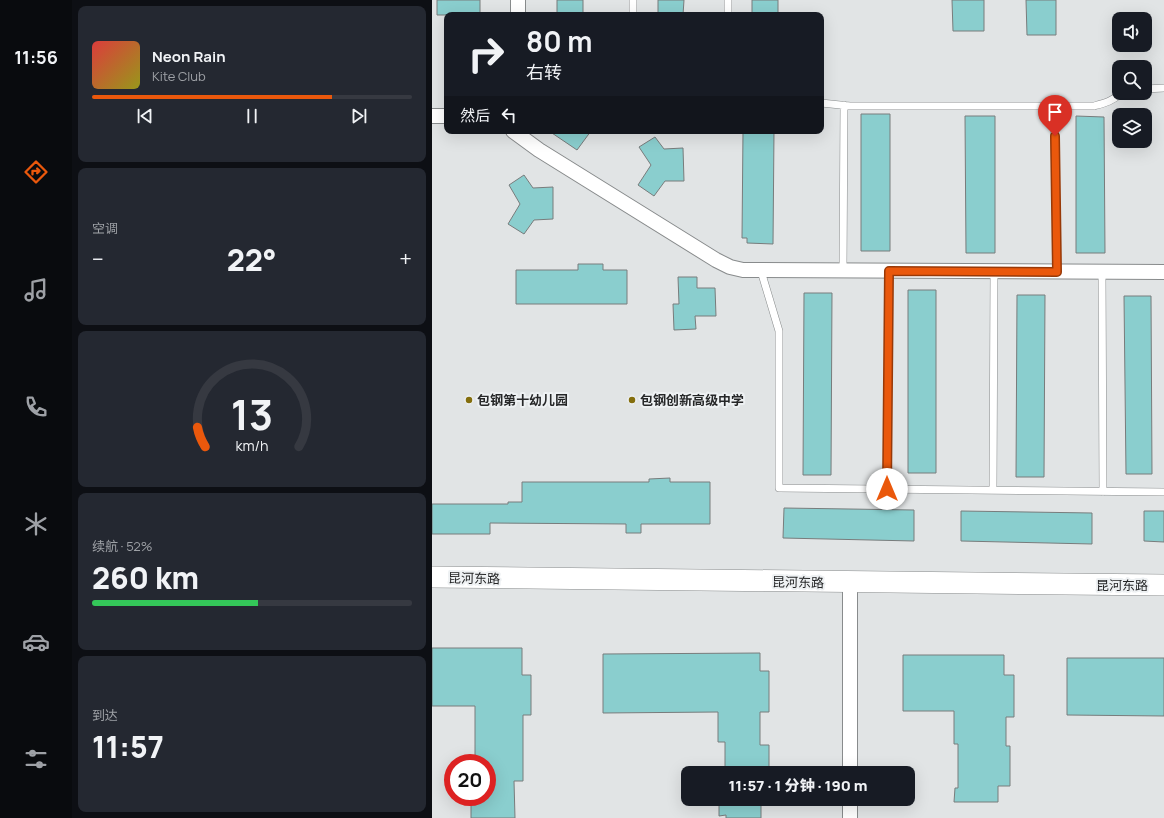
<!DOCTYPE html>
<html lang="zh">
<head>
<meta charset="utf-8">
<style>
	body { margin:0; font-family:Manrope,"Noto Sans SC",sans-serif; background:#242831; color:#f1f3f6; height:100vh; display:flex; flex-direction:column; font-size:15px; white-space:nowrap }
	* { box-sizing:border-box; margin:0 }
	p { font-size:13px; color:#9ea1a6 }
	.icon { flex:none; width:22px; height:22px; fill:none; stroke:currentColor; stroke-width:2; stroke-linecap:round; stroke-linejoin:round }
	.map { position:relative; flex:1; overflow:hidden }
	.side { display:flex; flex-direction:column; gap:6px; padding:6px; background:#0d0f14; width:360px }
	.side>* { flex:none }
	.banner { position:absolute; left:12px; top:12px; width:380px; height:122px; border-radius:8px; box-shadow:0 4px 16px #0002; background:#171b24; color:#f1f3f6; overflow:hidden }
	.buttons { position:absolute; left:680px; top:12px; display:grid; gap:8px }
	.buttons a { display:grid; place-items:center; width:40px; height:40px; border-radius:8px; background:#171b24; box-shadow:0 4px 16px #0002; font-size:20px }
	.speed { position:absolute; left:12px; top:754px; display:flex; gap:8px; font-size:20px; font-weight:700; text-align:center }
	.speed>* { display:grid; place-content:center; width:52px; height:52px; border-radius:50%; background:#171b24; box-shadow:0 4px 16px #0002; line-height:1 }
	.speed .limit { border:6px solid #d22; background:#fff; color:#111 }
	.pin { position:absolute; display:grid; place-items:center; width:34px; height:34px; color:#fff; margin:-41px -17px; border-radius:50% 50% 50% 0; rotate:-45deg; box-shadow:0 0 4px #0007 }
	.pin .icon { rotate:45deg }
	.me { position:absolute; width:44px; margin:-22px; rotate:0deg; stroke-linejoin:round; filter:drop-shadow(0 0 3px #0008) }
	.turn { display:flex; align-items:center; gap:14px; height:84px; padding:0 16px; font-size:18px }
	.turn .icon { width:52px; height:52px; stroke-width:2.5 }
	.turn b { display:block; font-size:28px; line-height:34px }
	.then { display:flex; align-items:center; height:38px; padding:0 16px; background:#0003; gap:8px; font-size:15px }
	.big { font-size:30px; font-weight:800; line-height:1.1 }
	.side .card { flex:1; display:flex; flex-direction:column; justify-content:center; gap:6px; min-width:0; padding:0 14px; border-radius:8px; background:#242831 }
	.side .dial { align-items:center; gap:0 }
	.dial svg { height:104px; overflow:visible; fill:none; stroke:#363941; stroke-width:7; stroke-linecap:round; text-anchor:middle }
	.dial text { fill:#f1f3f6; stroke:none }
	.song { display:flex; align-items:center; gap:12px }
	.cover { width:48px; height:48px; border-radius:6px; background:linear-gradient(135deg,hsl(0 70% 55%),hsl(60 70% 35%)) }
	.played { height:4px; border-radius:2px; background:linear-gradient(90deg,#ea580c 75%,#363941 75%) }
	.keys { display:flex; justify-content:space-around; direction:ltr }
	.heat { display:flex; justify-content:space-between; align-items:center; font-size:22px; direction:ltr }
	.charge { height:6px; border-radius:3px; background:linear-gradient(90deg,#34c759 52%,#363941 0) }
	.trip { position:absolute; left:249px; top:766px; width:234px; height:40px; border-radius:8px; background:#171b24; box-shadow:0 4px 16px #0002; font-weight:800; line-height:40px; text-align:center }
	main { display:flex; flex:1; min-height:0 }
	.dock { display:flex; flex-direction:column; width:72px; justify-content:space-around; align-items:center; background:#090b0e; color:#9ea1a6 }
	.dock .icon { width:28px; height:28px }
	.dock .active { color:#ea580c }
	.dock b { font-size:18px; color:#f1f3f6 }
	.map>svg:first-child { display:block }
	.building { fill:#8acece; stroke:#787c7c }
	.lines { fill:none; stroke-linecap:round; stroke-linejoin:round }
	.lane-casing { stroke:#888b8c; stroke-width:8 }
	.street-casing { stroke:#888b8c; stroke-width:16 }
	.secondary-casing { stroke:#888b8c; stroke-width:22 }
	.lane { stroke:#fff; stroke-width:7 }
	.street { stroke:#fff; stroke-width:14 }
	.secondary { stroke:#fff; stroke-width:21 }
	.route-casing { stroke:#983908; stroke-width:10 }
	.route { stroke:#ea580c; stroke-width:7 }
	.poi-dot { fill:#846e0d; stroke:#eef1f3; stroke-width:1.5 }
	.labels { text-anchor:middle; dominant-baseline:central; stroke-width:4; stroke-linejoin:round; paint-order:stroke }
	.poi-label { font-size:13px; font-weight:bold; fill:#262728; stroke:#eef1f3; text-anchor:start }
	.street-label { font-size:13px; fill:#262728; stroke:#eef1f3 }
</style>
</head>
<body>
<main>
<nav class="dock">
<b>11:56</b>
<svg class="icon active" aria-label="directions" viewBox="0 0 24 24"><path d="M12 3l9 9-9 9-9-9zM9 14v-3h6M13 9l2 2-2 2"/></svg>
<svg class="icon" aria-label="music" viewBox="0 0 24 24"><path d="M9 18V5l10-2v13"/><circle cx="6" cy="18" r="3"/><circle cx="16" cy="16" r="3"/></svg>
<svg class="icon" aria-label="phone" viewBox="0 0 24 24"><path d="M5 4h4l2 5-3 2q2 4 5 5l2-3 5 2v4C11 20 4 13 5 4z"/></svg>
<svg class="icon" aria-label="climate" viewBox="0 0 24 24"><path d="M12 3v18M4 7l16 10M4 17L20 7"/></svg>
<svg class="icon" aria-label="car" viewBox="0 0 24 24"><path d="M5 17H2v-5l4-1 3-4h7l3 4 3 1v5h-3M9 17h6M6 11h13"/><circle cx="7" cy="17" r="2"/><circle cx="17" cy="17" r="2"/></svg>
<svg class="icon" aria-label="filters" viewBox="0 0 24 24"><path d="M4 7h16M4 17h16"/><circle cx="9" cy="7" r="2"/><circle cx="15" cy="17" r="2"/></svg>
</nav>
<section class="side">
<div class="card">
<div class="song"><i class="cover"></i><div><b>Neon Rain</b><p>Kite Club</p></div></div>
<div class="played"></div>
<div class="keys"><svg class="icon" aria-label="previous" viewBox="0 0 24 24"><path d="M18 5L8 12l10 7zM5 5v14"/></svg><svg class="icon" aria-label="pause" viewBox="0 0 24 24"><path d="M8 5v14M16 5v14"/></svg><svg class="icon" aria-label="next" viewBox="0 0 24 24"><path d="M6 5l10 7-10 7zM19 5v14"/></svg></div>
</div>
<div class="card"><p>空调</p>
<div class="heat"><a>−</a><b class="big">22°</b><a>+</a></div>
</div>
<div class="card dial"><svg viewBox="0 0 100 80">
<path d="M14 69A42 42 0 1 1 86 69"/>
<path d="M14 69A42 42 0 0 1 8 54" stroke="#ea580c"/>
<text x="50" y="56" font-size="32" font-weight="700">13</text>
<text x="50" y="72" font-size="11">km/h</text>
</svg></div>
<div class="card"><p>续航 · 52%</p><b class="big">260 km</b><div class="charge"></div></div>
<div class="card"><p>到达</p><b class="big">11:57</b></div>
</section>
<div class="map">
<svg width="732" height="818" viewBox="0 0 732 818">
	<rect width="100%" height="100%" fill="#e1e4e5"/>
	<!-- building -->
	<path class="building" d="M5,0h43v15h-43z
		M125,0h26v15h-26z
		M226,0h26l-1,15h-25z
		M320,0h26v15h-26z
		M520,0h32v31h-31z
		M594,0h30v35h-29z
		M429,114h29v137h-29z
		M533,116h30v137h-29z
		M644,116l28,1 1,136h-29z
		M117,131h42l-14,19z
		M311,131h31l-1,113 -26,-1v-5h-5z
		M223,137l9,12 19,-1 1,33h-19l-11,15 -16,-11 13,-20 -12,-18z
		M92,175l9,13 20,-1v32l-19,1 -10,14 -16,-10 12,-20 -11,-19z
		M146,264h25v6h24v34h-111v-34h62z
		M246,277h19v11h18l1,28h-21l1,13 -22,1 -1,-26h6z
		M476,290h28v183h-28z
		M372,293h28l-1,182h-28z
		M585,295h28l-1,182h-28z
		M692,296h27l1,178h-26z
		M238,478v4h40v42h-69v9h-15v-9l-136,-1v11h-58v-30h76v-2h14v-20h127v-3z
		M352,508l130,2v31l-131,-3z
		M529,511l131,2v31l-131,-3z
		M712,511h20v31l-20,-1z
		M0,648h90v27h9v40h-8v66h-9l1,37h-44v-21h16v-34h-12v-57h-43z
		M328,653v18h9v41h-9v33h9v28h-44v-31h-7v-30l-115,1v-59z
		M471,655h101v20h10v42h-8v29h4v40h-12v16h-44l1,-14h3v-44h-4v-33h-51z
		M635,658h97v58l-97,-1z
		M287,799h42v19h-35v-3l-7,1z"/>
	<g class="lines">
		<defs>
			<path id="lane" d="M201,0v15
				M296,0v15
				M713,89l19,-1
				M389,103l29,3h244c11,-3 19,-5 27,-13
				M622,106l3,166
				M329,271l18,60v157l385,4
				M411,271l1,-166
				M670,272l1,220
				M455,489l2,-218
				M561,490l1,-218"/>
			<path id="street" d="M86,15v-15
				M0,116h15
				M81,131l26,19 177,110 14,7 13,3 421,2
				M418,582v191
				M418,799v19"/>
			<path id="secondary" d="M0,577l732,8"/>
		</defs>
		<!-- lane casing -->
		<use href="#lane" class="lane-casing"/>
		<!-- street casing -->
		<use href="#street" class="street-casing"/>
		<!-- secondary casing -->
		<use href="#secondary" class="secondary-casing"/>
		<!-- lane -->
		<use href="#lane" class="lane"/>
		<!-- street -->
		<use href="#street" class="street"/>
		<!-- secondary -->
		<use href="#secondary" class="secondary"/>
	</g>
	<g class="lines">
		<defs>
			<path id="route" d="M455,489l2,-218 168,1 -2,-136"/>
		</defs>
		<!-- route casing -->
		<use href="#route" class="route-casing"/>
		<!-- route -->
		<use href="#route" class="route"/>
	</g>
	<!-- markers -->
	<g class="poi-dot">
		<circle cx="37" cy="400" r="4"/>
		<circle cx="200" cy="400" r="4"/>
	</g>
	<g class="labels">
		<!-- poi labels -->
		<g class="poi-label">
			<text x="45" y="400">包钢第十幼儿园</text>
			<text x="208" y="400">包钢创新高级中学</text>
		</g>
		<!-- street labels -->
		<g class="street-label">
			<text transform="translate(42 578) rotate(1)">昆河东路</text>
			<text transform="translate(366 582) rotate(1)">昆河东路</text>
			<text x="690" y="585">昆河东路</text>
		</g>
	</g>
</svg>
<div class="buttons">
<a><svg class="icon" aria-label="sound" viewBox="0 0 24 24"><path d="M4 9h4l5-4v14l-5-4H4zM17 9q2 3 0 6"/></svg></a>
<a><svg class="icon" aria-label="search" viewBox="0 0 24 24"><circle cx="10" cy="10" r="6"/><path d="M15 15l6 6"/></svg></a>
<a><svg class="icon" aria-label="layers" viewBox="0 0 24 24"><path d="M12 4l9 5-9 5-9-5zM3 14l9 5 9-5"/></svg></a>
</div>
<div class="speed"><div class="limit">20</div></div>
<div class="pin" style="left:623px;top:136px;background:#d93025"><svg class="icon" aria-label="arrive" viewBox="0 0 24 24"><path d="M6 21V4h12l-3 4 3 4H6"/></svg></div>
<svg class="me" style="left:455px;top:489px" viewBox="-20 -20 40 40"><circle r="19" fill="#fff"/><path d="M0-13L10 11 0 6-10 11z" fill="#ea580c"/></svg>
<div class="trip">11:57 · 1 分钟 · 190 m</div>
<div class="banner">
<div class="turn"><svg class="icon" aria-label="right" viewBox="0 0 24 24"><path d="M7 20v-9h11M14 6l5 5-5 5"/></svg><div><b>80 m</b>右转</div></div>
<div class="then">然后<svg class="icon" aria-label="left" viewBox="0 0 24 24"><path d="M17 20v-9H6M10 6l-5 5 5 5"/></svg></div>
</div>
</div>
</main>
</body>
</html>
